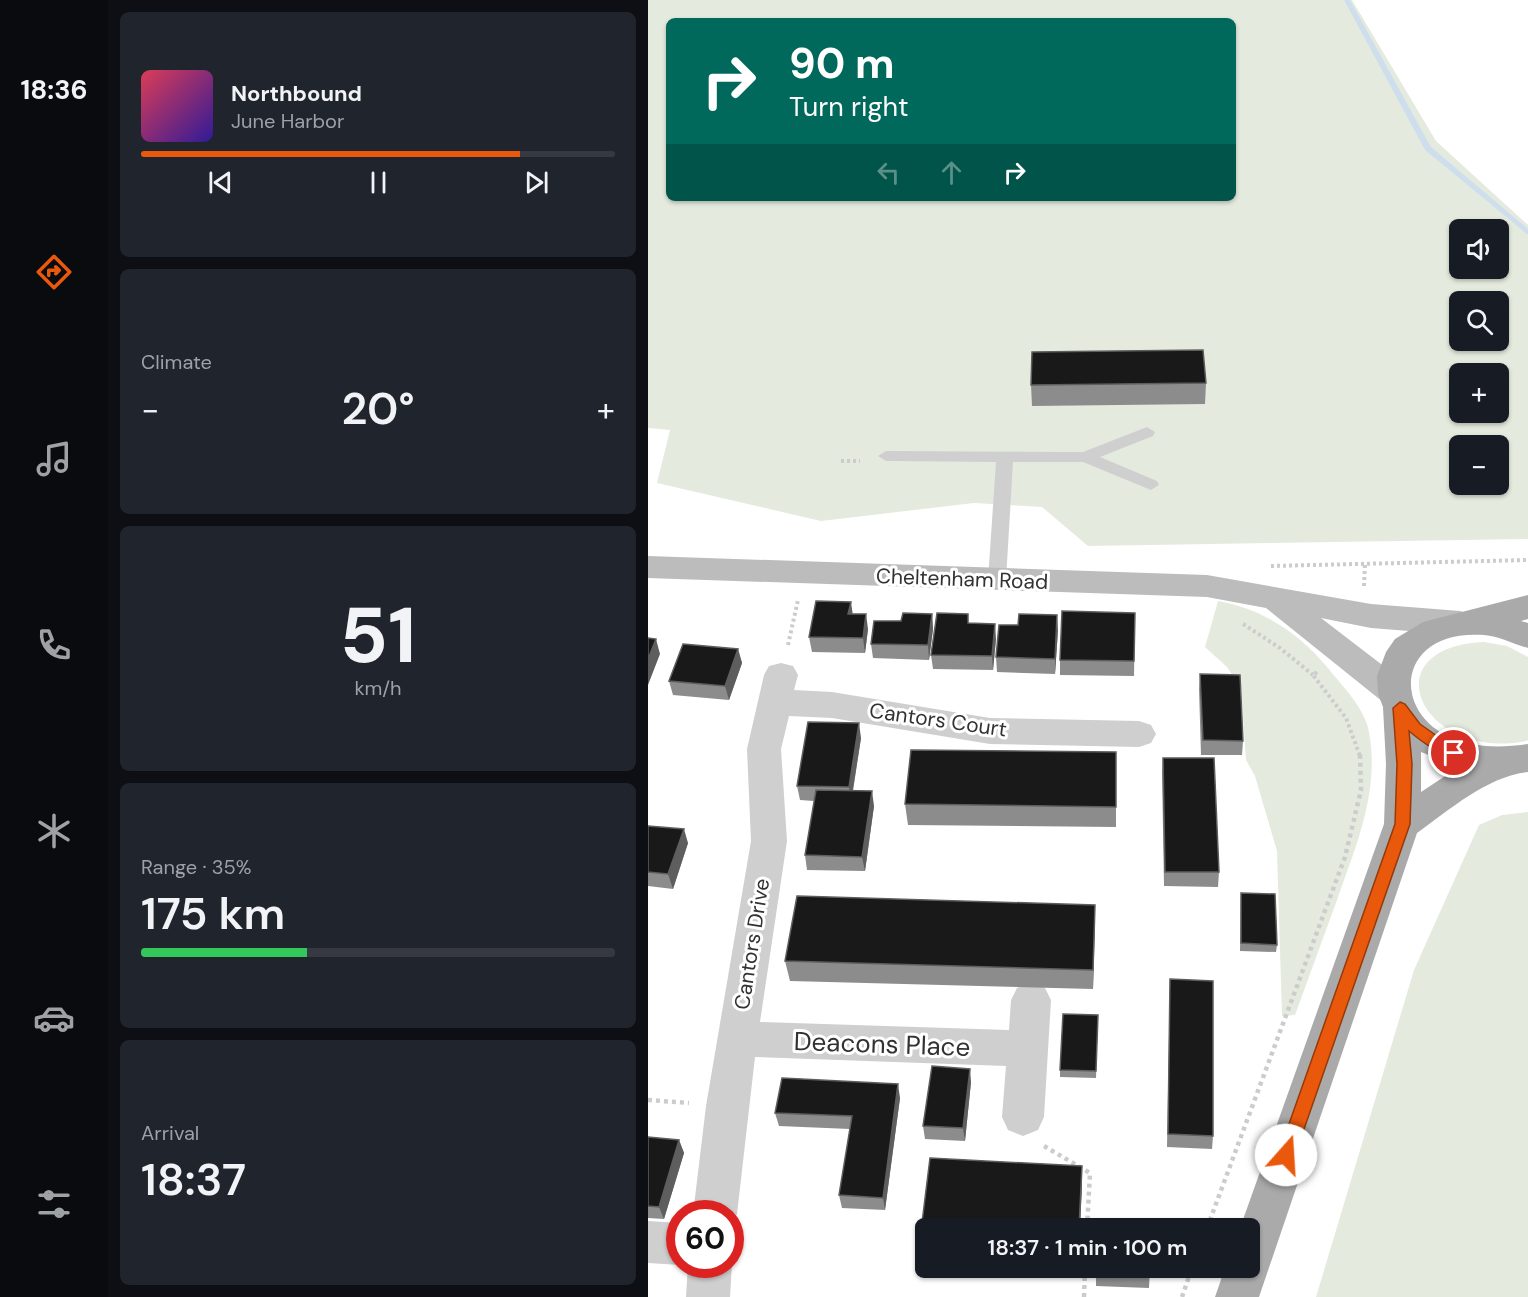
<!DOCTYPE html>
<html lang="en">
<head>
<meta charset="utf-8">
<style>
	body { margin:0; font-family:"DM Sans",sans-serif; background:#20242c; color:#f1f3f6; height:100vh; display:flex; flex-direction:column; font-size:22px; white-space:nowrap }
	* { box-sizing:border-box; margin:0 }
	p { font-size:20px; color:#9ea1a6 }
	.icon { flex:none; width:33px; height:33px; fill:none; stroke:currentColor; stroke-width:2; stroke-linecap:round; stroke-linejoin:round }
	.map { position:relative; flex:1; overflow:hidden }
	.sheet { display:flex; flex-direction:column; gap:12px; padding:12px; background:#0d0f14; width:540px }
	.sheet>* { flex:none }
	.guide { position:absolute; left:18px; top:18px; width:570px; height:183px; border-radius:9px; box-shadow:0 2px 4px #0004; background:#00695c; color:#fff; overflow:hidden }
	.controls { position:absolute; left:801px; top:219px; display:grid; gap:12px }
	.controls a { display:grid; place-items:center; width:60px; height:60px; border-radius:9px; background:#171b24; box-shadow:0 2px 4px #0004; font-size:30px }
	.speed { position:absolute; left:18px; top:1200px; display:flex; gap:12px; font-size:30px; font-weight:700; text-align:center }
	.speed>* { display:grid; place-content:center; width:78px; height:78px; border-radius:50%; background:#171b24; box-shadow:0 2px 4px #0004; line-height:1 }
	.speed .limit { border:9px solid #d22; background:#fff; color:#111 }
	.pin { position:absolute; display:grid; place-items:center; width:51px; height:51px; color:#fff; margin:-26px; border:3px solid #fff; border-radius:50%; box-shadow:0 2px 6px #0007 }
	.me { position:absolute; width:66px; margin:-33px; rotate:19deg; stroke-linejoin:round; filter:drop-shadow(0 0 4px #0008) }
	.turn { display:flex; align-items:center; gap:21px; height:126px; padding:0 24px; font-size:27px }
	.turn .icon { width:78px; height:78px; stroke-width:2.5 }
	.turn b { display:block; font-size:42px; line-height:51px }
	.lanes { display:flex; align-items:center; height:57px; padding:0 24px; background:#0003; justify-content:center; gap:30px; direction:ltr }
	.lanes .off { opacity:.35 }
	.big { font-size:45px; font-weight:600; line-height:1.1 }
	.sheet .card { flex:1; display:flex; flex-direction:column; justify-content:center; gap:9px; min-width:0; padding:0 21px; border-radius:9px; background:#20242c }
	.sheet .dial { align-items:center; gap:0 }
	.dial b { font-size:78px; line-height:1 }
	.song { display:flex; align-items:center; gap:18px }
	.cover { width:72px; height:72px; border-radius:9px; background:linear-gradient(135deg,hsl(350 70% 55%),hsl(250 70% 35%)) }
	.played { height:6px; border-radius:3px; background:linear-gradient(90deg,#ea580c 80%,#363941 80%) }
	.keys { display:flex; justify-content:space-around; direction:ltr }
	.heat { display:flex; justify-content:space-between; align-items:center; font-size:33px; direction:ltr }
	.charge { height:9px; border-radius:4px; background:linear-gradient(90deg,#34c759 35%,#363941 0) }
	.trip { position:absolute; left:267px; top:1218px; width:345px; height:60px; border-radius:9px; background:#171b24; box-shadow:0 2px 4px #0004; font-weight:600; line-height:60px; text-align:center }
	main { display:flex; flex:1; min-height:0 }
	.tabs { display:flex; flex-direction:column; width:108px; justify-content:space-around; align-items:center; background:#090b0e; color:#9ea1a6 }
	.tabs .icon { width:42px; height:42px }
	.tabs .current { color:#ea580c }
	.tabs b { font-size:27px; color:#f1f3f6 }
	.map>svg:first-child { display:block }
	.green { fill:#e4ebde; fill-rule:evenodd }
	.lines { fill:none; stroke-linecap:round; stroke-linejoin:round }
	.stream { fill:#cedeed; fill-rule:evenodd }
	.path-far1 { stroke:#ccc; stroke-width:4; stroke-dasharray:3 3; stroke-linecap:butt }
	.path { stroke:#ccc; stroke-width:4.5; stroke-dasharray:4 4; stroke-linecap:butt }
	.lane { fill:#cfcfcf; fill-rule:evenodd }
	.street { fill:#cfcfcf; fill-rule:evenodd }
	.secondary { fill:#bcbcbc; fill-rule:evenodd }
	.primary { fill:#aaa; fill-rule:evenodd }
	.wall { fill:#8c8c8c }
	.shaded-wall { fill:#5e5e5e }
	.building { fill:#191919; stroke:#5e5e5e; stroke-width:1.5 }
	.route { fill:#ea580c; stroke:#983908; stroke-width:1.5 }
	.labels { text-anchor:middle; dominant-baseline:central; stroke-width:6; stroke-linejoin:round; paint-order:stroke }
	.street-label { font-size:21px; fill:#323232; stroke:#fff }
	.near-street-label { font-size:26px; fill:#323232; stroke:#fff }
</style>
</head>
<body>
<main>
<nav class="tabs">
<b>18:36</b>
<svg class="icon current" aria-label="directions" viewBox="0 0 24 24"><path d="M12 3l9 9-9 9-9-9zM9 14v-3h6M13 9l2 2-2 2"/></svg>
<svg class="icon" aria-label="music" viewBox="0 0 24 24"><path d="M9 18V5l10-2v13"/><circle cx="6" cy="18" r="3"/><circle cx="16" cy="16" r="3"/></svg>
<svg class="icon" aria-label="phone" viewBox="0 0 24 24"><path d="M5 4h4l2 5-3 2q2 4 5 5l2-3 5 2v4C11 20 4 13 5 4z"/></svg>
<svg class="icon" aria-label="climate" viewBox="0 0 24 24"><path d="M12 3v18M4 7l16 10M4 17L20 7"/></svg>
<svg class="icon" aria-label="car" viewBox="0 0 24 24"><path d="M5 17H2v-5l4-1 3-4h7l3 4 3 1v5h-3M9 17h6M6 11h13"/><circle cx="7" cy="17" r="2"/><circle cx="17" cy="17" r="2"/></svg>
<svg class="icon" aria-label="filters" viewBox="0 0 24 24"><path d="M4 7h16M4 17h16"/><circle cx="9" cy="7" r="2"/><circle cx="15" cy="17" r="2"/></svg>
</nav>
<section class="sheet">
<div class="card">
<div class="song"><i class="cover"></i><div><b>Northbound</b><p>June Harbor</p></div></div>
<div class="played"></div>
<div class="keys"><svg class="icon" aria-label="previous" viewBox="0 0 24 24"><path d="M18 5L8 12l10 7zM5 5v14"/></svg><svg class="icon" aria-label="pause" viewBox="0 0 24 24"><path d="M8 5v14M16 5v14"/></svg><svg class="icon" aria-label="next" viewBox="0 0 24 24"><path d="M6 5l10 7-10 7zM19 5v14"/></svg></div>
</div>
<div class="card"><p>Climate</p>
<div class="heat"><a>−</a><b class="big">20°</b><a>+</a></div>
</div>
<div class="card dial"><b>51</b><p>km/h</p></div>
<div class="card"><p>Range · 35%</p><b class="big">175 km</b><div class="charge"></div></div>
<div class="card"><p>Arrival</p><b class="big">18:37</b></div>
</section>
<div class="map">
<svg width="880" height="1297" viewBox="0 0 880 1297">
	<rect width="100%" height="100%" fill="#fff"/>
	<!-- green -->
	<path class="green" d="M0,0h704l84,141 92,84v314l-440,7 -46,-39 -68,-4 -153,18 -164,-38 13,-53 -22,-2zM21,21h564v177h-564zM812,230h38v38h-38zM812,302h38v38h-38zM812,374h38v38h-38zM812,446h38v38h-38z
		M570,601c45,8 81,32 110,67 14,18 37,40 41,64 11,59 -13,114 -32,168 -14,38 -28,77 -42,115l-13,1 -5,-165 -22,-75 -9,-16 -5,-72 -14,-21 -22,-20z
		M836,642l23,4 21,11v83l-2,1c-105,21 -157,-94 -42,-99z
		M880,812v485h-212l98,-327 65,-145 23,-10z"/>
	<g class="lines">
		<!-- stream -->
		<path class="stream" d="M696,0h6l81,147 97,82v6l-103,-85z"/>
		<!-- path-far1 -->
		<path class="path-far1" d="M193,461h19
			M623,566l257,-6
			M716,586l1,-23
			M595,624l37,24 33,27
			M140,645l10,-45
			M669,672l-4,3 33,43 14,38"/>
		<!-- path -->
		<path class="path" d="M0,1100l41,3
			M396,1146l46,27 -3,55
			M559,1228l138,-371 16,-67 -1,-36
			M436,1297l1,-29
			M534,1297l10,-29"/>
		<!-- lane -->
		<path class="lane" d="M499,427l8,5 -2,4 -53,21 57,24 2,4 -8,5 -68,-28h-70l-7,118 -9,6 -9,-6 8,-118 -110,-1 -8,-5 8,-5 197,1z"/>
		<!-- street -->
		<path class="street" d="M133,663l12,3 5,9 -4,15 38,2 158,26 149,3 12,4 5,9 -5,9 -12,4 -149,-3 -158,-26 -43,-2 -8,33 6,92 -27,181 249,8 2,-30 6,-12 14,-5 14,5 6,12 -7,117 -6,13 -15,6 -15,-6 -6,-13 4,-51 -251,-9 -18,157 -7,14v-14h-37l13,-108 45,-265 -4,-92 17,-74 5,-9z
			M0,1221l32,2v41h2l-2,1 -32,-2z
			M82,1260l2,4 -2,33h-44l2,-33h42z"/>
		<!-- secondary -->
		<path class="secondary" d="M0,556l559,19 164,29 89,7 12,4 4,8 -4,8 -12,4 -89,-7 -50,-10 86,66 5,9 -5,9 -12,4 -12,-4 -117,-94 -59,-11 -559,-19z"/>
		<!-- primary -->
		<path class="primary" d="M880,595v24l-7,2 7,2v25c-15,-4 -29,-12 -44,-13 -93,-7 -96,90 -16,108 20,5 40,4 60,1v28c-42,5 -77,37 -111,61l-158,464h-44l10,-29h25v-40h-10l144,-404 2,-60 -3,-57 -5,-13 -1,-18 9,-24 9,-13 28,-17zM773,752l38,15 -38,25z"/>
	</g>
	<!-- wall -->
	<path class="wall" d="M558,383l-1,21 -173,2 -1,-21z
		M487,613l-1,63 -74,-1v-15z
		M204,614l16,15 -3,24 -53,-1 -3,-15z
		M284,614l1,15 -4,31 -56,-2 -2,-14 30,-23z
		M321,623l27,16 -3,31 -60,-1 -2,-14z
		M410,630l-3,44 -58,-2 -1,-15z
		M90,649l4,14 -13,37 -56,-5 -4,-14z
		M552,674l43,67 -1,14h-41l-2,-66z
		M213,738l-8,53 21,15 -9,65 -58,-1 -2,-15 9,-54 -14,-1 -3,-14z
		M515,758l56,114 -1,15 -54,-1 -2,-114z
		M257,804l211,3v20l-208,-2z
		M0,826l40,17 -15,46 -25,-3z
		M593,893l36,52 -1,7 -36,-1z
		M447,905l-2,84 -303,-8 -5,-20z
		M522,979l43,157 -1,13 -45,-2z
		M450,1015l-2,63 -36,-1v-7z
		M323,1082l-6,59 -40,-2 -2,-13z
		M252,1098l-15,112 -43,-2 -3,-13 11,-66 -71,-3 -4,-13z
		M0,1137l31,3 5,13 -20,66 -16,-1z
		M282,1158l152,8v18l-2,44h-154v28h-3l-3,-17z
		M448,1268h54l-1,20 -53,-2z"/>
	<!-- shaded-wall -->
	<path class="shaded-wall" d="M203,602l2,14 -5,-2z
		M218,614l2,15 -3,24 -2,-15z
		M284,614l1,15 -4,31 -1,-15z
		M409,615l1,15 -3,44v-15z
		M347,624l1,15 -3,31 -1,-14z
		M8,639l4,15 -12,31v-26z
		M90,649l4,14 -13,37 -4,-14z
		M211,723l2,15 -10,63 -2,-14z
		M224,791l2,15 -9,65 -3,-14z
		M36,829l4,14 -15,46 -5,-15z
		M447,905v20l-2,64v-19z
		M322,1069l1,13 -6,59 -2,-13z
		M250,1084l2,14 -15,112 -2,-12z
		M31,1140l5,13 -20,66 -5,-12z
		M434,1166v18l-2,44h-1z"/>
	<!-- building -->
	<path class="building" d="M555,350l3,33 -175,2 1,-33z
		M168,601l35,1 -3,12h18l-3,24 -54,-1z
		M414,611l73,2 -1,48 -74,-1z
		M255,613l29,1 -4,31 -57,-1 3,-23h27z
		M289,613l31,1v9l27,1 -3,32 -61,-1z
		M371,614l38,1 -2,44 -59,-2 3,-32h19z
		M0,638l8,1 -8,20z
		M35,644l55,5 -13,37 -56,-5z
		M552,674l40,1 3,66 -40,-1z
		M160,722l51,1 -10,64 -52,-1z
		M263,750l205,2v55l-211,-3z
		M515,758h51l5,114h-54z
		M168,790l56,1 -10,66 -57,-2z
		M0,826l36,3 -16,45 -20,-2z
		M593,893l34,1 2,51 -36,-2z
		M149,896l298,9 -2,65 -308,-9z
		M522,979l43,2v155l-45,-2z
		M415,1014l35,1 -2,56 -36,-1z
		M284,1066l38,3 -7,59 -40,-2z
		M134,1078l116,6 -15,114 -44,-3 13,-79 -77,-3z
		M0,1137l31,3 -20,67 -11,-1z
		M282,1158l152,8 -3,62h-153v11h-6z
		M451,1222l51,2v4h-52z
		M448,1268h54v8l-54,-2z"/>
	<!-- route -->
	<path class="route" d="M752,702l5,2 15,20 41,29 -7,5c-17,-5 -32,-16 -45,-27l3,33 -2,60 -115,331 -2,6 -7,2 -6,-2 -2,-6 117,-331 2,-60 -4,-56z"/>
	<g class="labels">
		<!-- street labels -->
		<g class="street-label">
			<text transform="translate(314 579) rotate(2)">Cheltenham Road</text>
			<text transform="translate(290 720) rotate(8)">Cantors Court</text>
			<text transform="translate(104 944) rotate(-81)">Cantors Drive</text>
		</g>
		<!-- near-street labels -->
		<g class="near-street-label">
			<text transform="translate(234 1044) rotate(2)">Deacons Place</text>
		</g>
	</g>
</svg>
<div class="controls">
<a><svg class="icon" aria-label="sound" viewBox="0 0 24 24"><path d="M4 9h4l5-4v14l-5-4H4zM17 9q2 3 0 6"/></svg></a>
<a><svg class="icon" aria-label="search" viewBox="0 0 24 24"><circle cx="10" cy="10" r="6"/><path d="M15 15l6 6"/></svg></a>
<a>+</a>
<a>−</a>
</div>
<div class="speed"><div class="limit">60</div></div>
<div class="pin" style="left:806px;top:753px;background:#d93025"><svg class="icon" aria-label="arrive" viewBox="0 0 24 24"><path d="M6 21V4h12l-3 4 3 4H6"/></svg></div>
<svg class="me" style="left:638px;top:1155px" viewBox="-20 -20 40 40"><circle r="19" fill="#fff"/><path d="M0-13L10 11 0 6-10 11z" fill="#ea580c"/></svg>
<div class="trip">18:37 · 1 min · 100 m</div>
<div class="guide">
<div class="turn"><svg class="icon" aria-label="right" viewBox="0 0 24 24"><path d="M7 20v-9h11M14 6l5 5-5 5"/></svg><div><b>90 m</b>Turn right</div></div>
<div class="lanes"><svg class="icon off" aria-label="left" viewBox="0 0 24 24"><path d="M17 20v-9H6M10 6l-5 5 5 5"/></svg><svg class="icon off" aria-label="ahead" viewBox="0 0 24 24"><path d="M12 20V5M6 11l6-6 6 6"/></svg><svg class="icon" aria-label="right" viewBox="0 0 24 24"><path d="M7 20v-9h11M14 6l5 5-5 5"/></svg></div>
</div>
</div>
</main>
</body>
</html>
